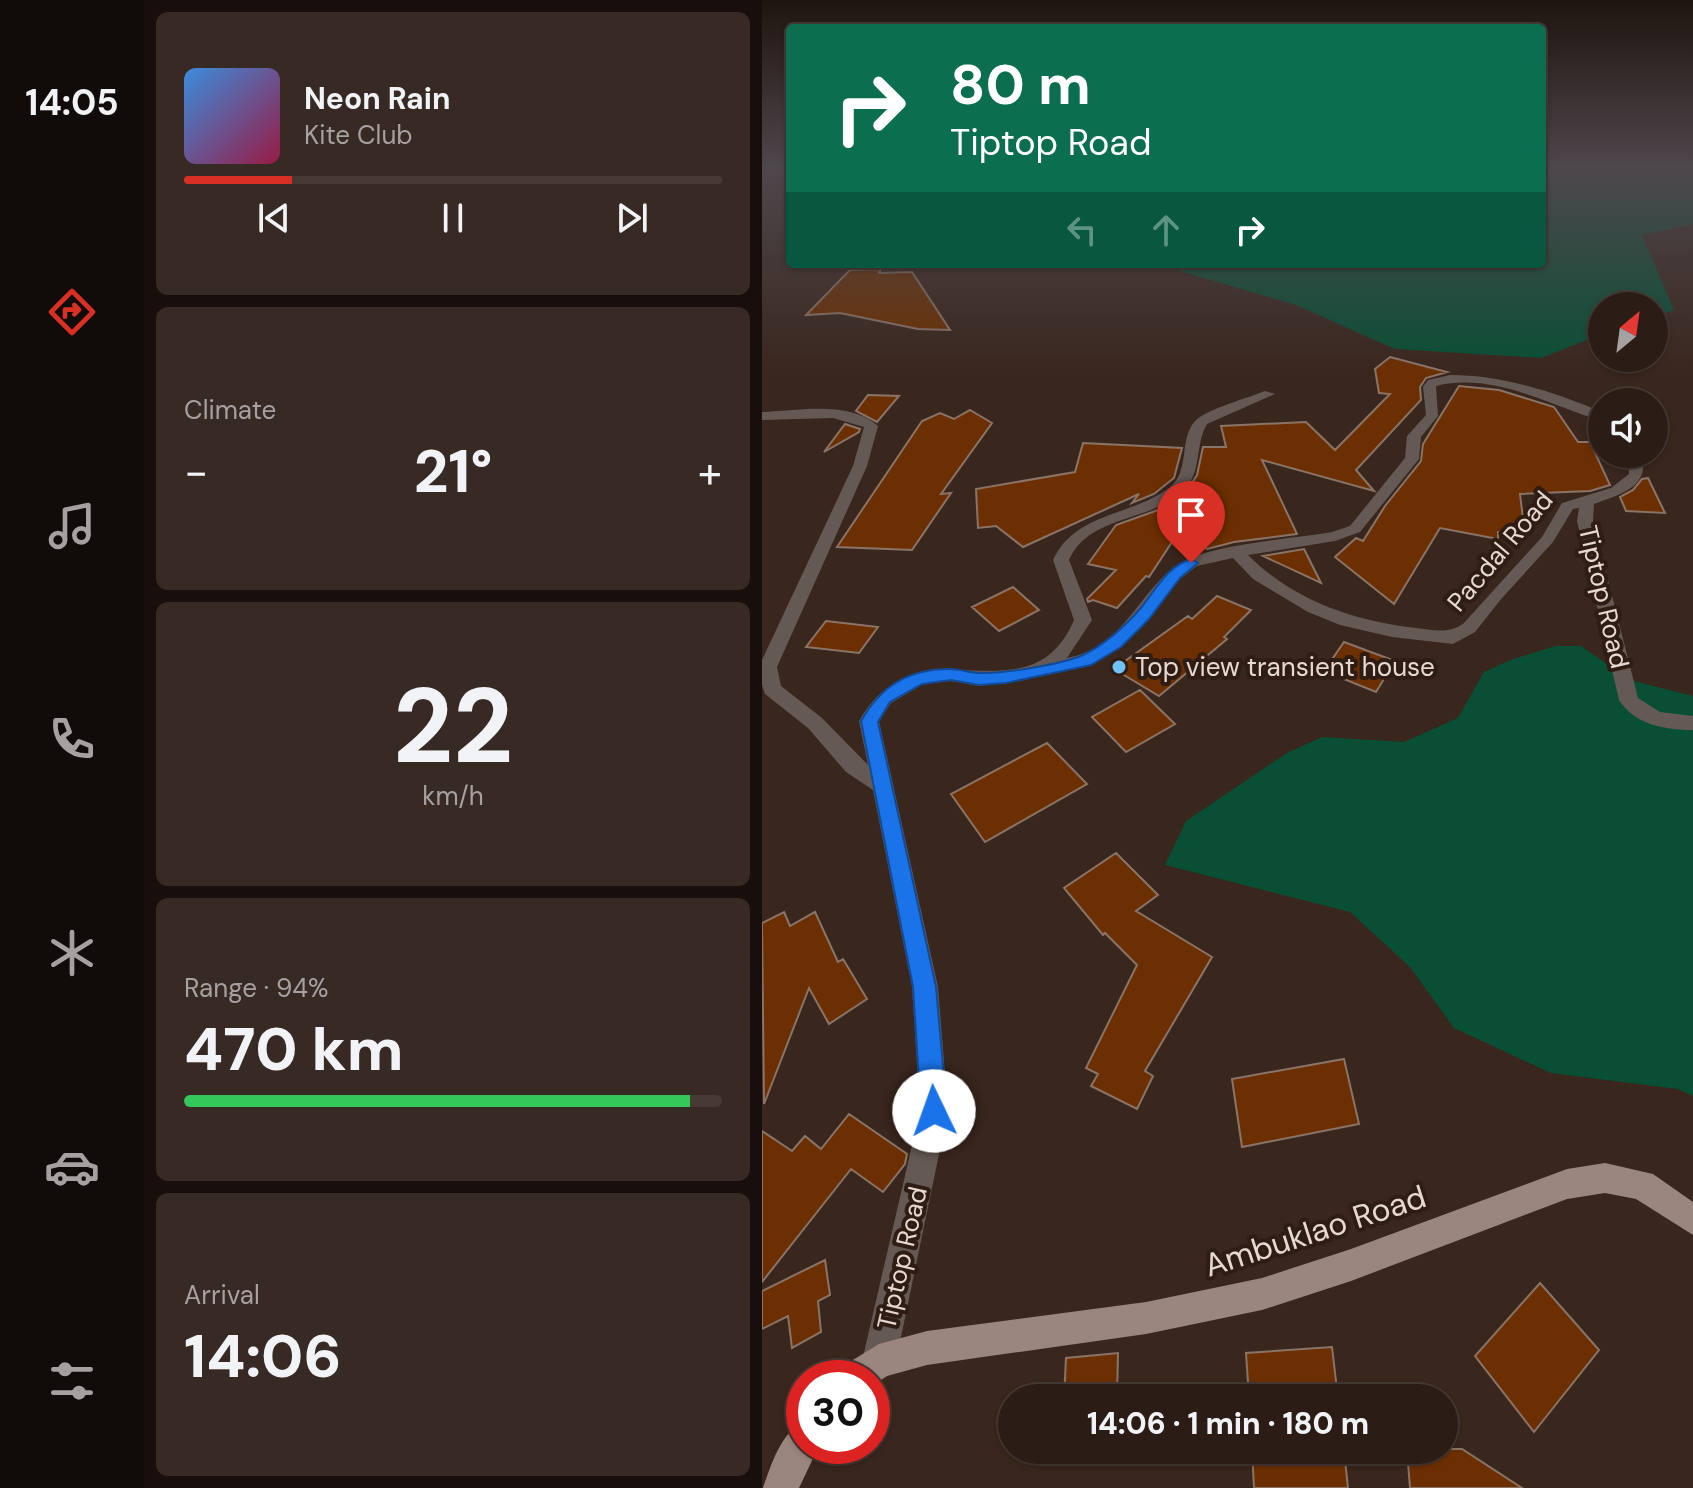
<!DOCTYPE html>
<html lang="en">
<head>
<meta charset="utf-8">
<style>
	body { margin:0; font-family:"DM Sans",sans-serif; background:#372923; color:#f1f3f6; height:100vh; display:flex; flex-direction:column; font-size:30px; white-space:nowrap }
	* { box-sizing:border-box; margin:0 }
	p { font-size:26px; color:#a6a1a1 }
	.icon { flex:none; width:44px; height:44px; fill:none; stroke:currentColor; stroke-width:2; stroke-linecap:round; stroke-linejoin:round }
	.map { position:relative; flex:1; overflow:hidden }
	.sheet { display:flex; flex-direction:column; gap:12px; padding:12px; background:#180f0c; width:618px }
	.sheet>* { flex:none }
	.top-card { position:absolute; left:24px; top:24px; width:760px; height:244px; border-radius:8px; box-shadow:0 2px 6px #0004,0 0 0 2px #473a35; background:#0b6e4f; color:#fff; overflow:hidden }
	.needle { width:52px; rotate:29deg }
	.tools { position:absolute; left:826px; top:292px; display:grid; gap:16px }
	.tools a { display:grid; place-items:center; width:80px; height:80px; border-radius:50%; background:#2b1c16; box-shadow:0 2px 6px #0004,0 0 0 2px #473a35; font-size:40px }
	.speed { position:absolute; left:24px; top:1360px; display:flex; gap:16px; font-size:40px; font-weight:700; text-align:center }
	.speed>* { display:grid; place-content:center; width:104px; height:104px; border-radius:50%; background:#2b1c16; box-shadow:0 2px 6px #0004,0 0 0 2px #473a35; line-height:1 }
	.speed .limit { border:12px solid #d22; background:#fff; color:#111 }
	.pin { position:absolute; display:grid; place-items:center; width:68px; height:68px; color:#fff; margin:-82px -34px; border-radius:50% 50% 50% 0; rotate:-45deg; box-shadow:0 0 8px #0007 }
	.pin .icon { rotate:45deg }
	.me { position:absolute; width:88px; margin:-44px; rotate:357deg; stroke-linejoin:round; filter:drop-shadow(0 0 6px #0008) }
	.turn { display:flex; align-items:center; gap:28px; height:168px; padding:0 32px; font-size:36px }
	.turn .icon { width:104px; height:104px; stroke-width:2.5 }
	.turn b { display:block; font-size:56px; line-height:68px }
	.lanes { display:flex; align-items:center; height:76px; padding:0 32px; background:#0003; justify-content:center; gap:40px; direction:ltr }
	.lanes .off { opacity:.35 }
	.big { font-size:60px; font-weight:800; line-height:1.1 }
	.sheet .card { flex:1; display:flex; flex-direction:column; justify-content:center; gap:12px; min-width:0; padding:0 28px; border-radius:12px; background:#372923 }
	.sheet .dial { align-items:center; gap:0 }
	.dial b { font-size:104px; line-height:1 }
	.song { display:flex; align-items:center; gap:24px }
	.cover { width:96px; height:96px; border-radius:12px; background:linear-gradient(135deg,hsl(210 70% 55%),hsl(340 70% 35%)) }
	.played { height:8px; border-radius:4px; background:linear-gradient(90deg,#d93025 20%,#473a35 20%) }
	.keys { display:flex; justify-content:space-around; direction:ltr }
	.heat { display:flex; justify-content:space-between; align-items:center; font-size:44px; direction:ltr }
	.charge { height:12px; border-radius:6px; background:linear-gradient(90deg,#34c759 94%,#473a35 0) }
	.trip { position:absolute; left:236px; top:1384px; width:460px; height:80px; border-radius:40px; background:#2b1c16; box-shadow:0 2px 6px #0004,0 0 0 2px #473a35; font-weight:800; line-height:80px; text-align:center }
	main { display:flex; flex:1; min-height:0 }
	.dock { display:flex; flex-direction:column; width:144px; justify-content:space-around; align-items:center; background:#110b09; color:#a6a1a1 }
	.dock .icon { width:56px; height:56px }
	.dock .current { color:#d93025 }
	.dock b { font-size:36px; color:#f1f3f6 }
	.map>svg:first-child { display:block }
	.green { fill:#084f35 }
	.building { fill:#6c2f01; stroke:#8a7468; stroke-width:2 }
	.lines { fill:none; stroke-linecap:round; stroke-linejoin:round }
	.street { fill:#645955; fill-rule:evenodd }
	.primary { fill:#9b867e; fill-rule:evenodd }
	.route { fill:#1a73e8; stroke:#114b97; stroke-width:2 }
	.poi-dot { fill:#6fc2f4; stroke:#2f1d13; stroke-width:3 }
	.labels { text-anchor:middle; dominant-baseline:central; stroke-width:8; stroke-linejoin:round; paint-order:stroke }
	.street-label { font-size:26px; fill:#e5d9d2; stroke:#2f1d13 }
	.poi-label { font-size:26px; fill:#e5d9d2; stroke:#2f1d13; text-anchor:start }
	.near-street-label { font-size:32px; fill:#e5d9d2; stroke:#2f1d13 }
</style>
</head>
<body>
<main>
<nav class="dock">
<b>14:05</b>
<svg class="icon current" aria-label="directions" viewBox="0 0 24 24"><path d="M12 3l9 9-9 9-9-9zM9 14v-3h6M13 9l2 2-2 2"/></svg>
<svg class="icon" aria-label="music" viewBox="0 0 24 24"><path d="M9 18V5l10-2v13"/><circle cx="6" cy="18" r="3"/><circle cx="16" cy="16" r="3"/></svg>
<svg class="icon" aria-label="phone" viewBox="0 0 24 24"><path d="M5 4h4l2 5-3 2q2 4 5 5l2-3 5 2v4C11 20 4 13 5 4z"/></svg>
<svg class="icon" aria-label="climate" viewBox="0 0 24 24"><path d="M12 3v18M4 7l16 10M4 17L20 7"/></svg>
<svg class="icon" aria-label="car" viewBox="0 0 24 24"><path d="M5 17H2v-5l4-1 3-4h7l3 4 3 1v5h-3M9 17h6M6 11h13"/><circle cx="7" cy="17" r="2"/><circle cx="17" cy="17" r="2"/></svg>
<svg class="icon" aria-label="filters" viewBox="0 0 24 24"><path d="M4 7h16M4 17h16"/><circle cx="9" cy="7" r="2"/><circle cx="15" cy="17" r="2"/></svg>
</nav>
<section class="sheet">
<div class="card">
<div class="song"><i class="cover"></i><div><b>Neon Rain</b><p>Kite Club</p></div></div>
<div class="played"></div>
<div class="keys"><svg class="icon" aria-label="previous" viewBox="0 0 24 24"><path d="M18 5L8 12l10 7zM5 5v14"/></svg><svg class="icon" aria-label="pause" viewBox="0 0 24 24"><path d="M8 5v14M16 5v14"/></svg><svg class="icon" aria-label="next" viewBox="0 0 24 24"><path d="M6 5l10 7-10 7zM19 5v14"/></svg></div>
</div>
<div class="card"><p>Climate</p>
<div class="heat"><a>−</a><b class="big">21°</b><a>+</a></div>
</div>
<div class="card dial"><b>22</b><p>km/h</p></div>
<div class="card"><p>Range · 94%</p><b class="big">470 km</b><div class="charge"></div></div>
<div class="card"><p>Arrival</p><b class="big">14:06</b></div>
</section>
<div class="map">
<svg width="931" height="1488" viewBox="0 0 931 1488">
	<rect width="100%" height="100%" fill="#39261d"/>
	<!-- green -->
	<path class="green" d="M780,168h151v56l-51,11 32,75 -20,7v-11h-52v28l-61,24 -146,-9 -99,-44 -140,-41h386z
		M794,646h25l49,34 63,16v400l-15,-7 -127,-16 -97,-45 -44,-61 -60,-55 -185,-47 21,-44 101,-68 35,-16 82,5 54,-24 26,-46 29,-13z"/>
	<!-- building -->
	<path class="building" d="M119,269l-2,4 33,-1 38,58 -32,-1 -78,-16 -34,2 44,-45z
		M628,357l57,15 -21,6 -6,9 1,13 -65,70 18,21 -112,-31 35,74 -63,8 -27,7 -9,-7h-26l-23,35 -3,-1 -29,32 -24,-8 -5,2 -1,-3 29,-29 -28,-6 28,-39 42,-15 29,-19 10,-16 6,-28h23l-5,-21 85,-4 29,28 55,-56 -11,-1 -4,-24z
		M697,386l40,4 55,17 24,35h12l20,43 -20,6 -70,3 5,41 -27,-3v7l-58,-11 -46,76 -59,-47 21,-19 7,3 22,-35 36,-45 2,-17z
		M106,395l31,1 -22,26 -21,-11z
		M208,410l22,13 -51,71 10,-1 -39,57 -75,-3 85,-126 18,-8 14,6z
		M83,424l15,5 -1,3 -35,20z
		M321,443l99,5 -8,30 -20,16 -22,9 7,-9 -116,53 -27,-21 -18,2 -2,-39 99,-17z
		M886,478l17,35 -39,-2 -6,-14 13,-7 9,-11z
		M542,549l17,34 -58,-27z
		M251,587l26,23 -40,21 -27,-24z
		M455,596l34,14 -27,27 3,2 -68,57 -45,-27 74,-53 4,3z
		M64,621l52,6 -19,26 -53,-6z
		M582,642l51,19 -19,31 -52,-21z
		M378,690l35,34 -49,28 -34,-35z
		M285,743l40,41 -102,58 -34,-48z
		M354,853l42,42 -22,16 76,46 -67,114 8,5 -16,33 -46,-23 7,-12 -12,-6 51,-103 -32,-32 -2,2 -39,-47z
		M22,912l6,14 25,-14 23,50 5,-3 24,40 -38,25 -20,-36 -45,116 -2,-181z
		M582,1059l15,65 -117,23 -10,-68z
		M87,1114l58,40 -2,10 -22,28 -32,-23 -89,113v-151l30,20 13,-15 16,13z
		M63,1260l5,35 -12,6 3,31 -29,16 -4,-32 -26,13v-38z
		M778,1283l59,67 -65,82 -59,-76z
		M570,1347l6,51h-89l-3,-45z
		M356,1353l-1,45h-53l2,-40z
		M682,1449h18l60,39h-112l-3,-38z
		M490,1450h92l4,38h-94z"/>
	<g class="lines">
		<!-- street -->
		<path class="street" d="M688,375c53,0 104,17 152,37v9c-55,-16 -107,-49 -166,-35l2,30 -17,21 -2,22 -59,73 -25,9 -87,14c45,45 105,66 168,73 18,2 31,6 47,-4l79,-87 20,-34 49,-15 18,-14 -1,-20h14c8,34 -22,40 -48,50l-1,17 45,177 22,14 33,4v14c-28,0 -58,-5 -74,-30l-42,-179 2,-13 -6,1 -20,33 -51,56 -27,34 -22,12 -61,-7 -52,-12 -32,-13 -55,-33 -20,-21 -36,8 -17,13 -31,40 -28,28 -30,18 -85,18 -27,3 -28,-5 -28,3 -32,19 -12,18 59,266 10,124 -52,250 -5,12 -12,5 -12,-5 -5,-12 58,-250 -8,-124 -39,-197 -27,-18 -38,-44 -43,-34 -3,-9v-25l91,-194 11,-39 -31,-9 -71,2v-8c35,-1 87,-12 116,14l-11,40 -90,201 4,19 41,32 46,47 -9,-44c60,-105 170,4 215,-101l-21,-60c23,-49 79,-43 117,-73 21,-17 8,-49 26,-67 12,-11 52,-22 69,-29l10,3 -68,30c-12,20 -5,47 -22,65 -32,34 -95,24 -116,71l23,60 -25,38c59,-11 72,-70 115,-96 28,-17 115,-24 150,-30l18,-6 55,-68 2,-22 19,-21 -3,-28 5,-7z"/>
		<!-- primary -->
		<path class="primary" d="M843,1163l48,11 40,28v33l-57,-36 -31,-6 -38,6 -216,82 -89,29 -116,24 -219,31 -40,11 -15,10v-8h-34l5,-12 36,-22 48,-13 219,-29 116,-24 89,-29 216,-80z
			M42,1422v24h15l-20,42h-36c8,-23 18,-56 41,-66z"/>
	</g>
	<!-- sky -->
	<linearGradient id="sky" x2="0" y2="1"><stop stop-color="#1f1510"/><stop offset="0.45" stop-color="#4e474c"/><stop offset="1" stop-color="#4e474c" stop-opacity="0"/></linearGradient>
	<rect width="931" height="376" fill="url(#sky)"/>
	<!-- route -->
	<path class="route" d="M429,559l7,4 -18,15 -31,41 -28,28 -30,18 -85,18 -27,2 -28,-5 -29,4 -32,18 -12,20 58,265 11,124 -4,9 -9,4 -9,-4 -4,-9 -8,-124 -52,-266c20,-35 47,-52 89,-52 10,0 20,4 30,4 23,1 83,-9 103,-18 21,-10 41,-28 57,-46 15,-18 27,-43 51,-50z"/>
	<!-- markers -->
	<circle class="poi-dot" cx="357" cy="667" r="8"/>
	<g class="labels">
		<!-- street labels -->
		<g class="street-label">
			<text transform="translate(738 551) rotate(-50)">Pacdal Road</text>
			<text transform="translate(842 597) rotate(77)">Tiptop Road</text>
			<text transform="translate(140 1258) rotate(-77)">Tiptop Road</text>
		</g>
		<!-- poi labels -->
		<g class="poi-label">
			<text x="373" y="667">Top view transient house</text>
		</g>
		<!-- near-street labels -->
		<g class="near-street-label">
			<text transform="translate(553 1231) rotate(-18)">Ambuklao Road</text>
		</g>
	</g>
</svg>
<div class="tools">
<a><svg class="needle" viewBox="-14 -14 28 28"><path d="M0-13l5 13h-10z" fill="#e53935"/><path d="M0 13l5-13h-10z" fill="#a6a1a1"/></svg></a>
<a><svg class="icon" aria-label="sound" viewBox="0 0 24 24"><path d="M4 9h4l5-4v14l-5-4H4zM17 9q2 3 0 6"/></svg></a>
</div>
<div class="speed"><div class="limit">30</div></div>
<div class="pin" style="left:429px;top:563px;background:#d93025"><svg class="icon" aria-label="arrive" viewBox="0 0 24 24"><path d="M6 21V4h12l-3 4 3 4H6"/></svg></div>
<svg class="me" style="left:172px;top:1111px" viewBox="-20 -20 40 40"><circle r="19" fill="#fff"/><path d="M0-13L10 11 0 6-10 11z" fill="#1a73e8"/></svg>
<div class="trip">14:06 · 1 min · 180 m</div>
<div class="top-card">
<div class="turn"><svg class="icon" aria-label="right" viewBox="0 0 24 24"><path d="M7 20v-9h11M14 6l5 5-5 5"/></svg><div><b>80 m</b>Tiptop Road</div></div>
<div class="lanes"><svg class="icon off" aria-label="left" viewBox="0 0 24 24"><path d="M17 20v-9H6M10 6l-5 5 5 5"/></svg><svg class="icon off" aria-label="ahead" viewBox="0 0 24 24"><path d="M12 20V5M6 11l6-6 6 6"/></svg><svg class="icon" aria-label="right" viewBox="0 0 24 24"><path d="M7 20v-9h11M14 6l5 5-5 5"/></svg></div>
</div>
</div>
</main>
</body>
</html>
